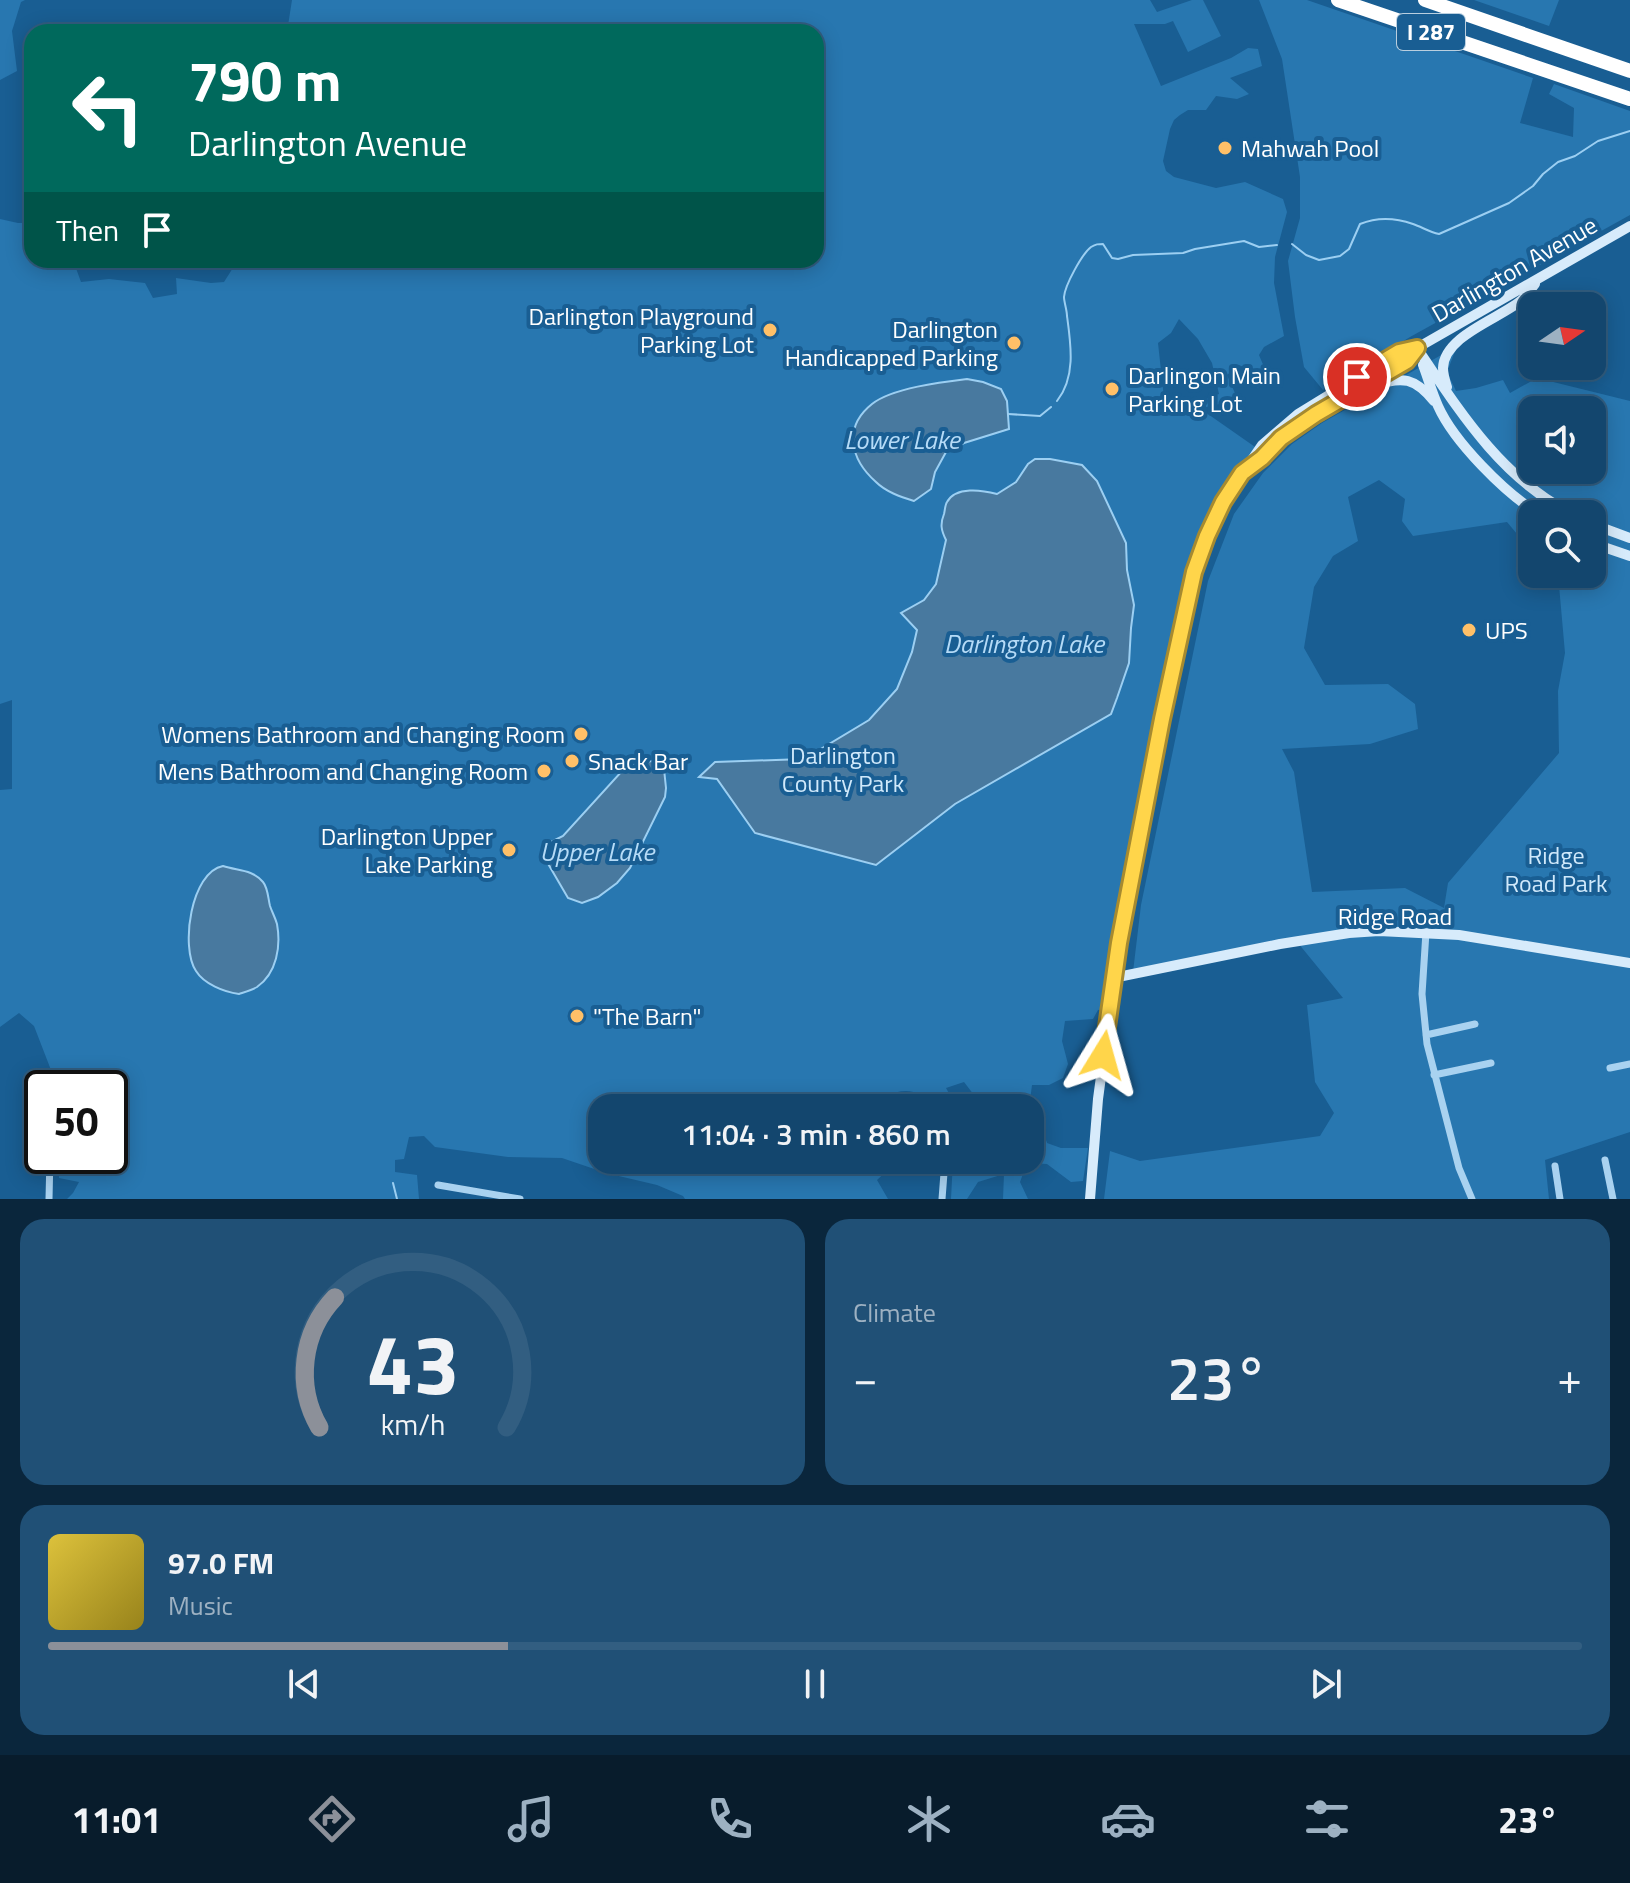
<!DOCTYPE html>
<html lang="en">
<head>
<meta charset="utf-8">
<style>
	body { margin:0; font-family:"Titillium Web",sans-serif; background:#205076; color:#f1f3f6; height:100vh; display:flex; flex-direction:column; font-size:30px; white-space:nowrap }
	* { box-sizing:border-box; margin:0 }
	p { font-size:26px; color:#9db1c2 }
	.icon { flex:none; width:44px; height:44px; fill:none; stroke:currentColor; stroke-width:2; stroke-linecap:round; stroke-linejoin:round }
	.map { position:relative; height:1199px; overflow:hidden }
	.panel { display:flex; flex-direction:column; gap:20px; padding:20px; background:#0a263c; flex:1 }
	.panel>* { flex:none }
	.banner { position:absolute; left:24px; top:24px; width:800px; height:244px; border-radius:24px; box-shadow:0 4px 20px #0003,0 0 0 2px #325e81; background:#00695c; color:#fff; overflow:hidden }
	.needle { width:52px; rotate:77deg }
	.tools { position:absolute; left:1518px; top:292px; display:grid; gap:16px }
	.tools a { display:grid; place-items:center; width:88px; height:88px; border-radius:16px; background:#13466e; box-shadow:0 4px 20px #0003,0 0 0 2px #325e81; font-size:40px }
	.speed { position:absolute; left:24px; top:1070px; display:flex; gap:16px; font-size:40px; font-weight:700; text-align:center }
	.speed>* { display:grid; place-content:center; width:104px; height:104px; border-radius:50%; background:#13466e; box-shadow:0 4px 20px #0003,0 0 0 2px #325e81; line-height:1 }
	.speed .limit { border:4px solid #111; border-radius:12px; background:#fff; color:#111 }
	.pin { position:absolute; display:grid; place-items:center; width:68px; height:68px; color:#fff; margin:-34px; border:4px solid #fff; border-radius:50%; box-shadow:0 2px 8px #0007 }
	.me { position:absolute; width:88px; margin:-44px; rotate:8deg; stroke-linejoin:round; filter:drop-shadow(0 0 6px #0008) }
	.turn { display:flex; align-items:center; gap:28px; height:168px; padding:0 32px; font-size:36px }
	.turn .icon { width:104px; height:104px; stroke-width:2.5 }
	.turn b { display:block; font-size:56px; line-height:68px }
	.then { display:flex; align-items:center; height:76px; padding:0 32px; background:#0003; gap:16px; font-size:30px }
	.big { font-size:60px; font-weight:600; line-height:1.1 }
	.panel .widget { flex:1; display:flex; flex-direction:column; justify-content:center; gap:12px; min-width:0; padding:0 28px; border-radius:24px; background:#205076 }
	.panel .dial { align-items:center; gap:0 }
	.dial svg { height:208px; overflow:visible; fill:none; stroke:#325e81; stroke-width:7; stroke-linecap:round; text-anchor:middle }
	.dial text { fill:#f1f3f6; stroke:none }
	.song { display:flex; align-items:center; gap:24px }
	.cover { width:96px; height:96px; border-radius:12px; background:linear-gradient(135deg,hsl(50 70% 55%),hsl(50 70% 35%)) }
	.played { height:8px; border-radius:4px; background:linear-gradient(90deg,#8c9099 30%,#325e81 30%) }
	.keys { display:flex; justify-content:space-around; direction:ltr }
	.heat { display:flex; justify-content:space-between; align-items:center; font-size:44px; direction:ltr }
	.panel .tiles { flex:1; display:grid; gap:20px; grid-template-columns:1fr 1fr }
	.widget:last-child { grid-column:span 2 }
	.trip { position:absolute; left:588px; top:1094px; width:456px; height:80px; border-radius:24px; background:#13466e; box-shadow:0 4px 20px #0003,0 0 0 2px #325e81; font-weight:600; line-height:80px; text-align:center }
	.dock { display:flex; height:128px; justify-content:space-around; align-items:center; background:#081c2c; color:#9db1c2 }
	.dock .icon { width:56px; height:56px }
	.dock .current { color:#8c9099 }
	.dock b { font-size:36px; color:#f1f3f6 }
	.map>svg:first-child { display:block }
	.green { fill:#2877b0; fill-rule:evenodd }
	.water { fill:#48799f; stroke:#9ccff2; stroke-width:2 }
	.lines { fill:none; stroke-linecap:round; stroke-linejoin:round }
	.stream { stroke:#9ccff2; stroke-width:2 }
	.street { stroke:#a9d2f0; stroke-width:7 }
	.secondary { stroke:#d7ebfb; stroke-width:10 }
	.highway { stroke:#fff; stroke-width:14 }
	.route-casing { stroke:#a68a30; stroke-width:20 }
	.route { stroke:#ffd54a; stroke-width:14 }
	.poi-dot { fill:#ffc068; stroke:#195e93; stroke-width:3 }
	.labels { text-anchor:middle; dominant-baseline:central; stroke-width:8; stroke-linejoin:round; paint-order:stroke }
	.shield { fill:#195e93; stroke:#bacfdf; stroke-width:2 }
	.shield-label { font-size:22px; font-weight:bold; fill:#fff }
	.poi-label { font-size:24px; fill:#fff; stroke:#195e93; text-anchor:start }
	.street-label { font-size:24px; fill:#fff; stroke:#195e93 }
	.park-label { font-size:24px; fill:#d0e9fb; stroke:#195e93 }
	.water-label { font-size:26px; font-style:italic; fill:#b5dbf7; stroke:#195e93 }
</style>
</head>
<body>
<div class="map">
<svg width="1630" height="1199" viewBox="0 0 1630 1199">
	<rect width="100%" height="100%" fill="#195e93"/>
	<!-- green -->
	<path class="green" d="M0,0h25l-4,2 -9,29 5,40 -17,9z
		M292,0h858l7,12 35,-12h11l18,36 -33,16 -15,-31 -8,3h-31l27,62 70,-28 17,-10 10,1 4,17 -32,12 19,16 -12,5 -21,-3 -10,14h-18l-8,5 -6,5 -4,9 -7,32 3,10 8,6 42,11 29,-6 38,17 4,13 -12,45 -1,26 10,53 -20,11 -5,8 11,26 -13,7 -7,-18 -11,-5 -12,10 11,25 -32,7 -3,-7 16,-6 -7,-31 -14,-24 -19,-20 -8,14 -13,10 6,55 -13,-1v4l54,11 53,37 -58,105 -91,455 -11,1 -5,9 -28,2 -3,20 6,23 -5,14 -14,7h-17l-3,23h-24l-1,-13h-30l-10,-13 -18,6 11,20h-19l1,-3c-21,-13 -30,-19 -54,-9l2,12h-285v52h317l-1,4 -27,3 -14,13 11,19h-203l-2,-3 -26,-11 -51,-12 -44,-15 -54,-1 -73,-10 -11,-11 -15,1 -5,22 -9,1v12l22,3 2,24h-352l6,-6 6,-11 -20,-4 -1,-22h52v-68h-54v-5l-22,-57 -15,-13 -19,14v-237l12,-1v-89l-12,4v-485l18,4h14v37h41l8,22 28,-3 36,4 8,15 24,-4 -1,-16 35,5 13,-1 14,-22h578v-228h-529z
		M1259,0h48l226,78 -13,45 53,14 1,-29 -25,-14 5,-10 76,27v104l-220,122 -87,53 -19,-23 -9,-50 -7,-56 12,-43v-41l-18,-118z
		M1474,0h85l-10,26z
		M1457,346l-10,26 9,19 20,-3 27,-8 7,13 27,-15 93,23v731l-85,28 4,39h-445l6,-48 30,10 180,-25 14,-23 -19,-31 -8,-77 36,-7 -45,-55 -165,29 8,-67 67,-324 26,-67 29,-41 29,-29 30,-21zM1532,410h60v60h-60zM1379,480l26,19 -3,22 11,15 94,-14 25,30v-38h60v60h-34l7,79 -7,38 1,62 -111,130 -4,25 -39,-20 -93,4 -18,-120 -12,-23 88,-5 48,-15 -3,-25 -27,-20 -63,1 -21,-37 10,-61 19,-31 25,-15 -10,-44z
		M1030,1117l12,11 5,15 14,5h27l-5,33 -12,1 -24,-18 -20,-1 -7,19 8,17h-25l1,-25 -26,8 -11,17h-16l2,-39h77z"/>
	<!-- water -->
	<path class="water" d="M967,379l16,3 18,7 6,12 2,28 -45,14 -18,9 -11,20 -4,17 -17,12c-13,-4 -28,-9 -38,-19 -26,-23 -33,-55 -4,-78 20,-16 70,-22 95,-25z
		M1035,459h15l32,6 15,16 29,62 1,27 7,35 -3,23 -2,35 -12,35 -6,16 -156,90 -79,61 -121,-32 -38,-54 -18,-2 16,-15 89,-3 65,-39 28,-31 15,-37 5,-22 -16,-17 23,-13 12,-16 10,-44c-5,-10 -6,-16 -2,-26 1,-4 1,-9 3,-12 9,-16 35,-12 50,-8l19,-12 12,-18z
		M652,761l12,8 2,19 -1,9 -35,71 -13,15 -19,14 -16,6 -14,-5 -25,-43 2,-10 18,-9 59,-65 16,-8z
		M223,866c15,5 29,3 40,16 5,6 5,16 7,24 2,6 5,11 7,18 4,22 0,49 -20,63 -5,3 -12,5 -18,7 -15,-2 -35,-10 -43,-23 -16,-24 -5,-99 27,-105z"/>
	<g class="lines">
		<!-- stream -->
		<path class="stream" d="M1292,244l14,11 13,5 21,-4 9,-7 11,-25c17,-7 36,-6 53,0 9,3 16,8 26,10l70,-31 24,-17 10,-12 15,-12 17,-6 23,-15 32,-10
			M1057,401c19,-24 14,-56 10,-85 0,-6 -3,-14 -3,-19 1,-12 18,-43 27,-50 5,-3 7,-3 12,-3l9,14 6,1 15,-4 50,-2 12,-4 49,-8 15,6 18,-2
			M1008,414l32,2 11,-9
			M393,1183l4,16"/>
		<!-- street -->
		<path class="street" d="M1426,932l-4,62 5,50 32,124 13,31
			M1426,1035l49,-11
			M1610,1068l20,-4
			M1434,1075l57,-12
			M45,1077l5,11
			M1605,1160l8,39
			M1555,1166l5,33
			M438,1185l82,14
			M49,1199l1,-43
			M942,1199l3,-39"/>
		<!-- secondary -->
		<path class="secondary" d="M1417,348c43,64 84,130 155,166
			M1423,365c5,13 9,28 15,41 16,36 67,87 101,108
			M1375,385c28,-9 40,-7 59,16
			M1447,387c-2,-6 -4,-13 -4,-19 1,-33 59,-50 80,-69 4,-4 8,-10 12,-15
			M1248,469l47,-41 112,-67 10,-13
			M1592,524l38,14
			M1592,543l38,13
			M1113,978l167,-34 69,-11 30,-2 80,4 171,28
			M1090,1199l8,-100 21,-156 49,-252 32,-137 23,-52 39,-57 36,-31 101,-62 18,-4 213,-122"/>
		<!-- highway -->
		<path class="highway" d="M1338,0l292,99
			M1425,0l205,71"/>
	</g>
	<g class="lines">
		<defs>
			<path id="route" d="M1103,1055l16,-112 43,-224 32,-147 13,-36 16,-34 19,-29 20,-15 19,-20 35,-24 91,-53 10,-13 -18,4 -42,25"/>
		</defs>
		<!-- route casing -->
		<use href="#route" class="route-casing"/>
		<!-- route -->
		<use href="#route" class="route"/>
	</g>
	<!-- markers -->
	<g class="poi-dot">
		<circle cx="1225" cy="148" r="8"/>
		<circle cx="770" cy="330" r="8"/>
		<circle cx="1014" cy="343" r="8"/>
		<circle cx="1112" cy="389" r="8"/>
		<circle cx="1469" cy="630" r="8"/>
		<circle cx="581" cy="734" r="8"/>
		<circle cx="572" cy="761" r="8"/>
		<circle cx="544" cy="771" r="8"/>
		<circle cx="509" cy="850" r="8"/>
		<circle cx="577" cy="1016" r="8"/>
	</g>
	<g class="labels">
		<!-- shield labels -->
		<rect class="shield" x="1397" y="14" width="68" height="36" rx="6"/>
		<g class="shield-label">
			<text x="1431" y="32">I 287</text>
		</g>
		<!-- poi labels -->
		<g class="poi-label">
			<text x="1241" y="148">Mahwah Pool</text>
			<text x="754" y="316" text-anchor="end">Darlington Playground<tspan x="754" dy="28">Parking Lot</tspan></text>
			<text x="998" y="329" text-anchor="end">Darlington<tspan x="998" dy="28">Handicapped Parking</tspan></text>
			<text x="1128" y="375">Darlingon Main<tspan x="1128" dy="28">Parking Lot</tspan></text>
			<text x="1485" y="630">UPS</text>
			<text x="565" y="734" text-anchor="end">Womens Bathroom and Changing Room</text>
			<text x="588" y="761">Snack Bar</text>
			<text x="528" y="771" text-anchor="end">Mens Bathroom and Changing Room</text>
			<text x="493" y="836" text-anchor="end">Darlington Upper<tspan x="493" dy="28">Lake Parking</tspan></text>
			<text x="593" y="1016">"The Barn"</text>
		</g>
		<!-- street labels -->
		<g class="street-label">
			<text transform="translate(1514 269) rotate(-30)">Darlington Avenue</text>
			<text x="1395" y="916">Ridge Road</text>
		</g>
		<!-- park labels -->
		<g class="park-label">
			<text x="843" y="755">Darlington<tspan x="843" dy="28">County Park</tspan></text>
			<text x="1556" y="855">Ridge<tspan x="1556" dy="28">Road Park</tspan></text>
		</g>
		<!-- water labels -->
		<g class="water-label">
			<text x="902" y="439">Lower Lake</text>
			<text x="1024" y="643">Darlington Lake</text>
			<text x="597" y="851">Upper Lake</text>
		</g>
	</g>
</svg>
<div class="tools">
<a><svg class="needle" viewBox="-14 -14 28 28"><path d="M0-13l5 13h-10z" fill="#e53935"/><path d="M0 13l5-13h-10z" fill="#9db1c2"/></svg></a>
<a><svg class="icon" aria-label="sound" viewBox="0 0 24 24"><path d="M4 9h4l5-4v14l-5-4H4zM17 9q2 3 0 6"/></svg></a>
<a><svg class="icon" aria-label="search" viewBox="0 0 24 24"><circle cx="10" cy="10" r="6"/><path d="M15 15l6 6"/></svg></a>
</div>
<div class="speed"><div class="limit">50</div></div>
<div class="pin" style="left:1357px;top:377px;background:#d93025"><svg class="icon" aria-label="arrive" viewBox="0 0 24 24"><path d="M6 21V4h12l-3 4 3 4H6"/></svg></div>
<svg class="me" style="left:1103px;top:1055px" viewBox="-20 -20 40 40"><path d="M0-17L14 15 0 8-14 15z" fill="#ffd54a" stroke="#fff" stroke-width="4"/></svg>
<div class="trip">11:04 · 3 min · 860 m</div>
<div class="banner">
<div class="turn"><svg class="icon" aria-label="left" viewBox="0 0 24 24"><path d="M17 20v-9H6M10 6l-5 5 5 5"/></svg><div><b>790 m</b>Darlington Avenue</div></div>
<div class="then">Then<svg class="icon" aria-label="arrive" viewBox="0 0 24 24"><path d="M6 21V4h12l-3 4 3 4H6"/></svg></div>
</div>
</div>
<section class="panel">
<div class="tiles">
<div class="widget dial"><svg viewBox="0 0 100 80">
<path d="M14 69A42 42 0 1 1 86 69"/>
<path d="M14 69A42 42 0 0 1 20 19" stroke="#8c9099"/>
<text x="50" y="56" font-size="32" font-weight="700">43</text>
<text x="50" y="72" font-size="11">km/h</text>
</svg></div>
<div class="widget"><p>Climate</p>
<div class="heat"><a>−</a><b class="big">23°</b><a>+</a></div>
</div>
<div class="widget">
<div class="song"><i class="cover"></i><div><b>97.0 FM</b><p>Music</p></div></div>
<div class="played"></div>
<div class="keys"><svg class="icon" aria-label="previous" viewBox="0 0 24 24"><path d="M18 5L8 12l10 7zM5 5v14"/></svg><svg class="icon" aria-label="pause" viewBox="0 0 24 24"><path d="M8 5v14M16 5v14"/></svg><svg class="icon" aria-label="next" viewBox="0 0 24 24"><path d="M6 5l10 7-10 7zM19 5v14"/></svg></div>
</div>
</div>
</section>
<nav class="dock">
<b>11:01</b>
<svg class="icon current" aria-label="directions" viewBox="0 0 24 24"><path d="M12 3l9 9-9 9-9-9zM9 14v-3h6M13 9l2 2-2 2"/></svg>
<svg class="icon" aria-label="music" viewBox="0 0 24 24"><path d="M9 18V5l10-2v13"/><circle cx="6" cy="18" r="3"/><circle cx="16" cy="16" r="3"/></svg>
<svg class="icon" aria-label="phone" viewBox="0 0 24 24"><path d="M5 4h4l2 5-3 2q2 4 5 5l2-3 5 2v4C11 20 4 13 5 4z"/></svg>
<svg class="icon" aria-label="climate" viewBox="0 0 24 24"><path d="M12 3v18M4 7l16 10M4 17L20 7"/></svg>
<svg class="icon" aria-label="car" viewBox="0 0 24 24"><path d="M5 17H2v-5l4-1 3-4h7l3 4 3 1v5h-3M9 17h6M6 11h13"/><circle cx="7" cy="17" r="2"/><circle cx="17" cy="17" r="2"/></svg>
<svg class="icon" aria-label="filters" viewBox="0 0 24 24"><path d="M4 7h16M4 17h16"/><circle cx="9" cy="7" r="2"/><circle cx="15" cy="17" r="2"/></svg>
<b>23°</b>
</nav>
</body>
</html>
